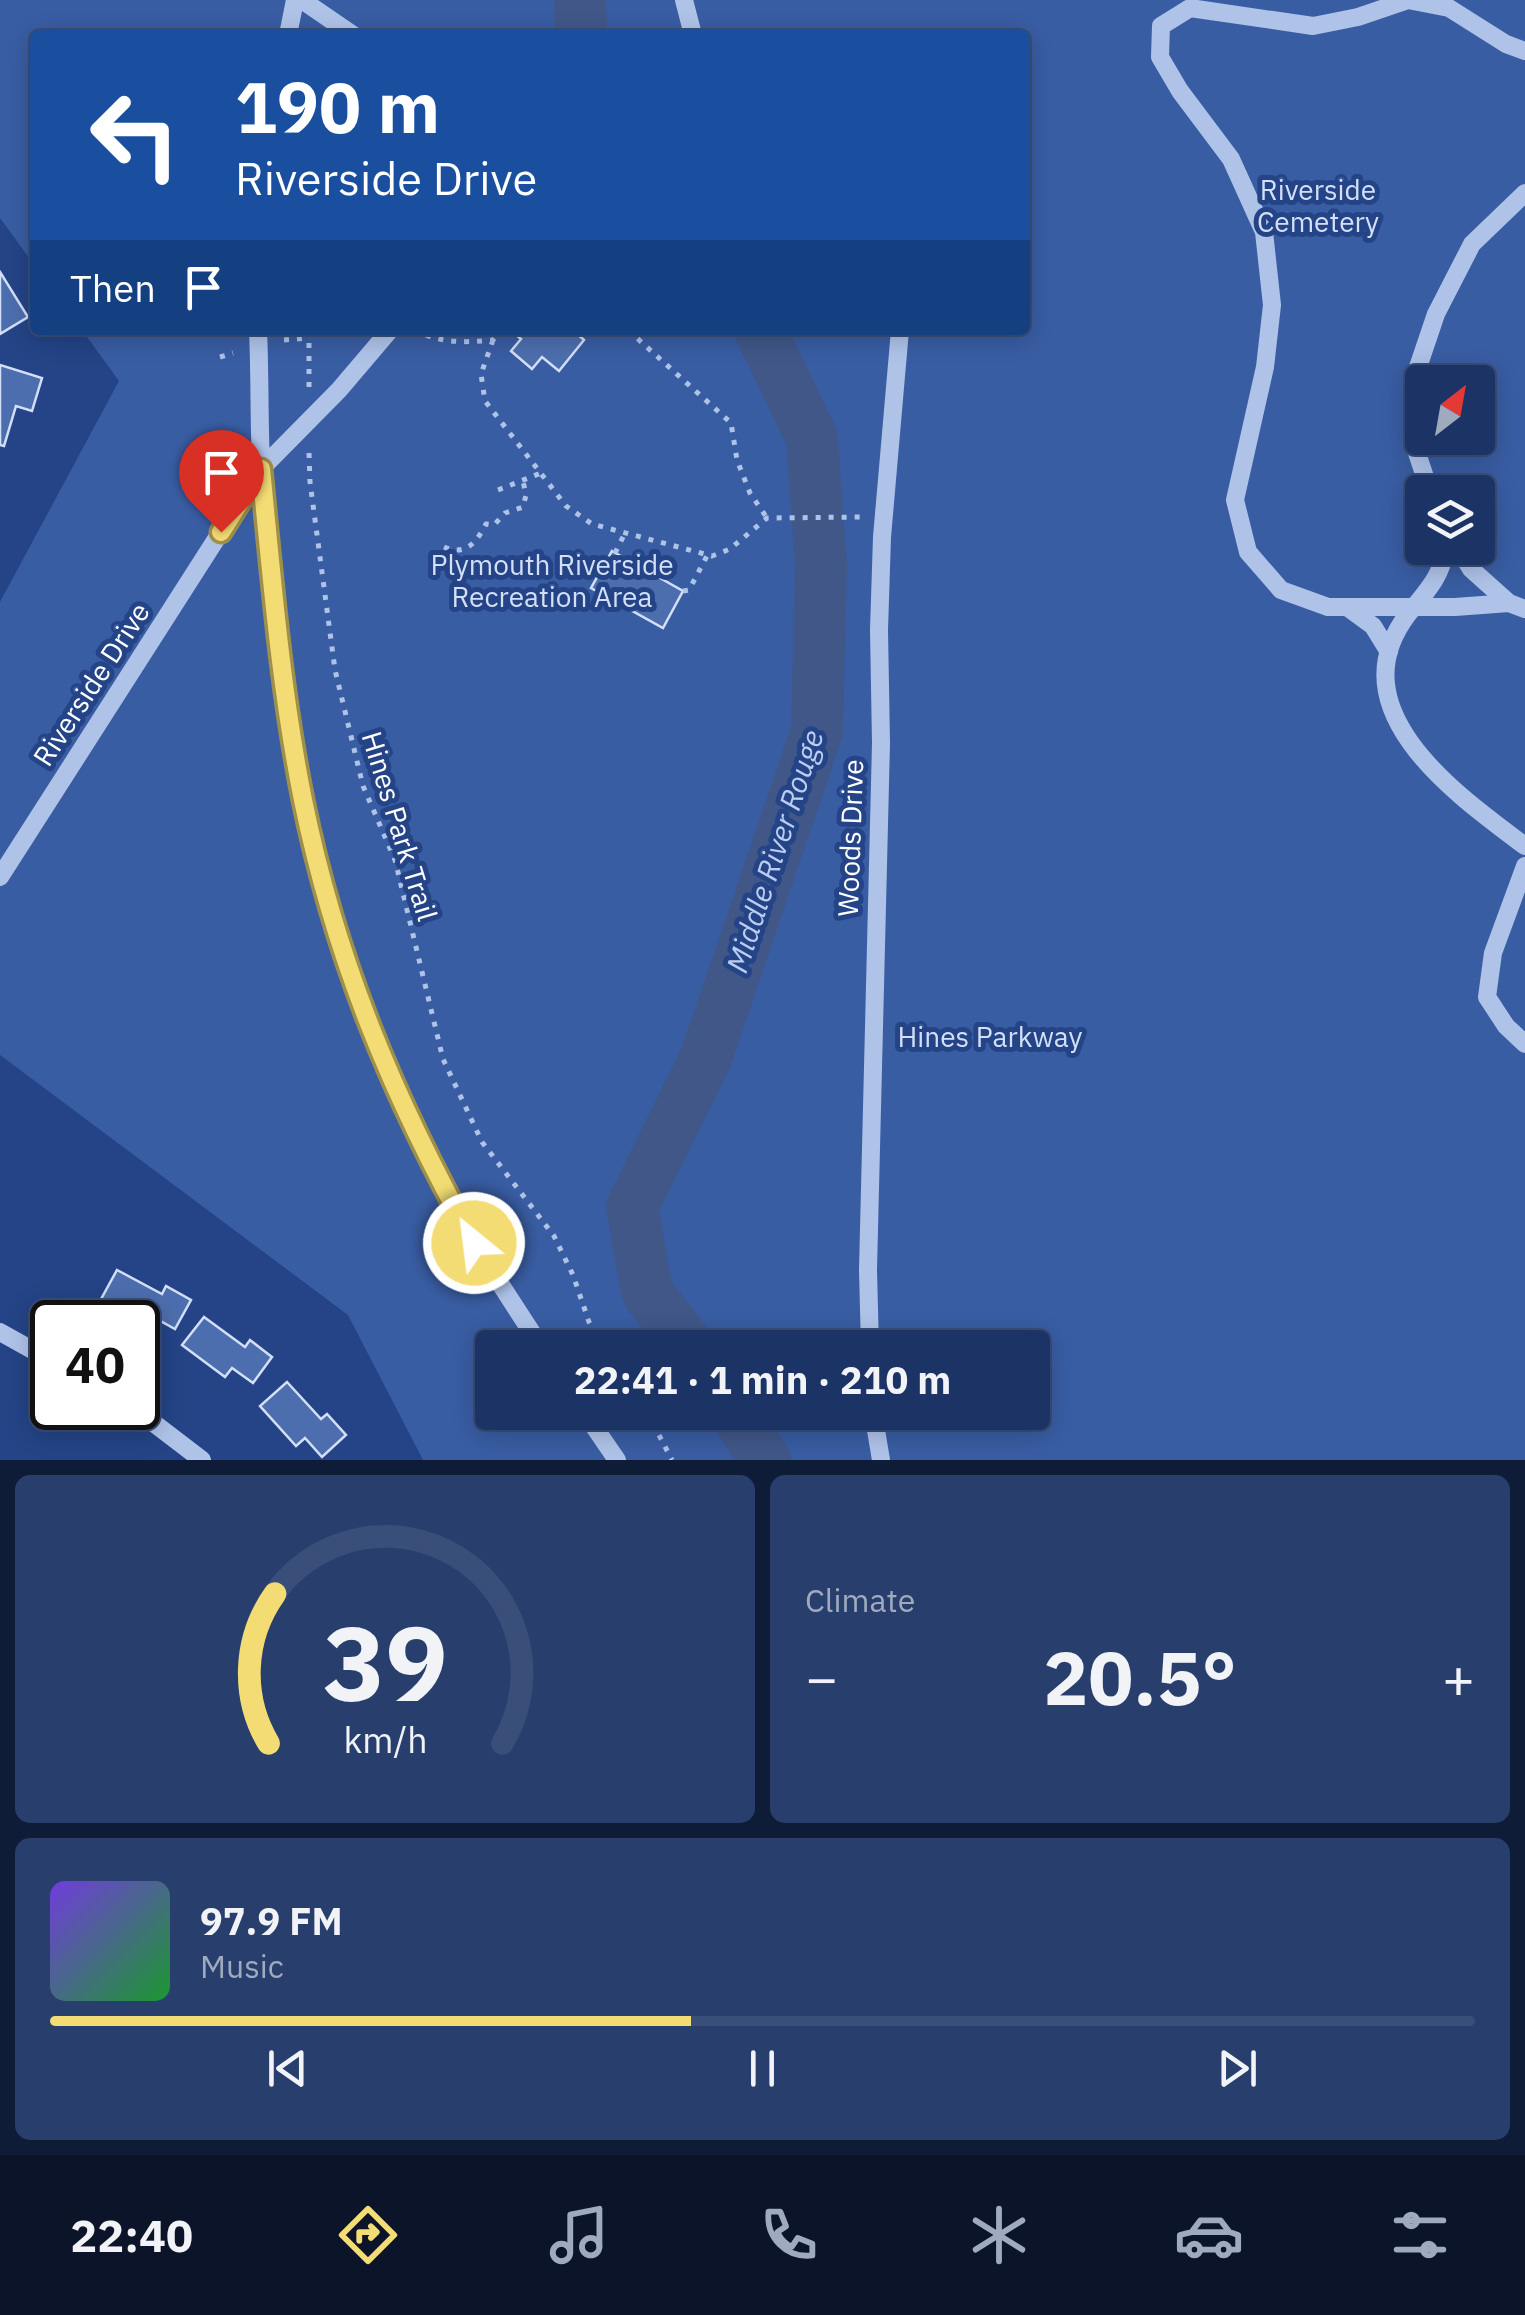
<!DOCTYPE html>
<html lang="en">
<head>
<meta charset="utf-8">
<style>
	body { margin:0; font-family:"IBM Plex Sans",sans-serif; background:#283f6e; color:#f1f3f6; height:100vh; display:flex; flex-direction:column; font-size:38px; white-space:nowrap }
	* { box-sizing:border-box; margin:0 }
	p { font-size:32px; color:#a0aabf }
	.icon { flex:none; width:55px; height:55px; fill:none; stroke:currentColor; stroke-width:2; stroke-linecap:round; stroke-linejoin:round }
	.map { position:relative; height:1460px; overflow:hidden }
	.details { display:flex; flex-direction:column; gap:15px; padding:15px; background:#0f1c38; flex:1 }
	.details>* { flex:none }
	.top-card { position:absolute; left:30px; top:30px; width:1000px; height:305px; border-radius:10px; box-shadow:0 5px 25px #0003,0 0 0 2px #394e79; background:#1a4fa0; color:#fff; overflow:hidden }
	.needle { width:65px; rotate:31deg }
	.fabs { position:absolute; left:1405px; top:365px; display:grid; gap:20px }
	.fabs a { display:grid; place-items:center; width:90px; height:90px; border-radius:10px; background:#1b3365; box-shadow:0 5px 25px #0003,0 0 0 2px #394e79; font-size:50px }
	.speed { position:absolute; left:30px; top:1300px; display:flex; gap:20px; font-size:50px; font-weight:700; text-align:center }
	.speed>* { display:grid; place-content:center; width:130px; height:130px; border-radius:50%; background:#1b3365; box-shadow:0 5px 25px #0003,0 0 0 2px #394e79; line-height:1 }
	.speed .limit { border:5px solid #111; border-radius:15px; background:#fff; color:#111 }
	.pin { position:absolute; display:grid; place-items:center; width:85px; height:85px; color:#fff; margin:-102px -42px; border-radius:50% 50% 50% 0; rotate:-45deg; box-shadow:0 0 10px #0007 }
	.pin .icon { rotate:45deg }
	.me { position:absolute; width:110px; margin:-55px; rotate:331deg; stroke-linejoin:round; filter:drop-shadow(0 0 8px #0008) }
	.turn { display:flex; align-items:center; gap:35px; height:210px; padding:0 40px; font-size:45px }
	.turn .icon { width:130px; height:130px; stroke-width:2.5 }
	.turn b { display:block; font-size:70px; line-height:85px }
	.then { display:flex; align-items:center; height:95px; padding:0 40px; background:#0003; gap:20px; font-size:38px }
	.big { font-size:75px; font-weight:800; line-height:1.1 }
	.details .card { flex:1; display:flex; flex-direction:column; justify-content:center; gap:15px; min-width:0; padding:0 35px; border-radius:15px; background:#283f6e }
	.details .dial { align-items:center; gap:0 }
	.dial svg { height:260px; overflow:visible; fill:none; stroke:#394e79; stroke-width:7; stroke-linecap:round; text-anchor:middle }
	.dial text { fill:#f1f3f6; stroke:none }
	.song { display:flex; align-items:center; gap:30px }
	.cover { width:120px; height:120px; border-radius:15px; background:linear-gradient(135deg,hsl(260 70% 55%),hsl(130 70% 35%)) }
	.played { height:10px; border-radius:5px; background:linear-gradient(90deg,#f3dc73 45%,#394e79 45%) }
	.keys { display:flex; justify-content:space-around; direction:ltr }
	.heat { display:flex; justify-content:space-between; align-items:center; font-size:55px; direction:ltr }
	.details .tiles { flex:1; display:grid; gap:15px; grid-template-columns:1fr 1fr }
	.card:last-child { grid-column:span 2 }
	.trip { position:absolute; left:475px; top:1330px; width:575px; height:100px; border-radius:10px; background:#1b3365; box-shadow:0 5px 25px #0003,0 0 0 2px #394e79; font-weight:800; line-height:100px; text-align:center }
	.tab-bar { display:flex; height:160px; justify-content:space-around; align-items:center; background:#0b1428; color:#a0aabf }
	.tab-bar .icon { width:70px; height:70px }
	.tab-bar .on { color:#f3dc73 }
	.tab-bar b { font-size:45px; color:#f1f3f6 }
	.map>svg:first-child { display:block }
	.green { fill:#395da3; fill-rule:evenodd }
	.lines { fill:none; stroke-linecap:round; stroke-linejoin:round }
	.river { stroke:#405788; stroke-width:52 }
	.building { fill:#4d6eae; stroke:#d3dff7; stroke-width:2.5 }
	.path { stroke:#afc3e9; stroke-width:5; stroke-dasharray:5 8; stroke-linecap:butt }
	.minor { stroke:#afc3e9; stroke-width:18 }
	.route-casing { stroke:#9e8f4b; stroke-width:25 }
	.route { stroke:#f3dc73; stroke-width:18 }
	.labels { text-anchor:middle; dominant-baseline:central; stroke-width:10; stroke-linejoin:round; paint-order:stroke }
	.park-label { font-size:28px; fill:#d3dff7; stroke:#244487 }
	.street-label { font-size:28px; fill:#fff; stroke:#244487 }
	.water-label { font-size:30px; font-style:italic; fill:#bbcdf0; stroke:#244487 }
</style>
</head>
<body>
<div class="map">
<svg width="1525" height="1460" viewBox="0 0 1525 1460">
	<rect width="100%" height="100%" fill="#244487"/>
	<!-- green -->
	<path class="green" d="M0,0h1525v1460h-1102l-75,-145 -348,-260v-453l119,-221 -37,-51h943v-295h-990v231l-35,-48zM1422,382h56v56h-56zM1422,492h56v56h-56zM492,1348h540v64h-540z"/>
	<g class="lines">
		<!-- river -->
		<path class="river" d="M580,0l1,35
			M690,1348l-43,-56 -15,-85 73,-147 112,-329 4,-165 -9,-128 -52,-108
			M735,1412l30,48"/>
	</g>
	<!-- building -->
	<path class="building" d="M0,272l28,45 -28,17z
		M510,330h63l11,10 -25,31 -17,-14 -10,12 -21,-18 10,-12z
		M0,365l42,13 -10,33 -16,-5 -12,40 -4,-1z
		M612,551l71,40 -20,37 -72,-40z
		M117,1270l45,24 4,-8 25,14 -16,29 -22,-12 -6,10 -47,-26z
		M204,1317l41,30 5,-7 22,17 -19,26 -21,-15 -7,9 -43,-32z
		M287,1382l34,37 6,-5 19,21 -24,22 -17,-19 -9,8 -36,-40z"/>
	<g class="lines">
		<!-- path -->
		<path class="path" d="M414,330c25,13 50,13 79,10l8,-10
			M628,330l103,93 6,37 13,33 17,25
			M284,340l26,-2
			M493,340l-12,34 4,27 81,105 26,18 120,32 18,-7 37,-31 98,-1
			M220,357l13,-4
			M309,387v-57
			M309,453l1,29 25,188 28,116 32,74 48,199 39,83 72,94 19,39 16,47 16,26
			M498,490l43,-17
			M444,547c22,9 32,-4 42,-23l8,1 11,-12 18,-6 3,-12 -3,-14
			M615,553l10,-20
			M683,591l6,-1 19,-36
			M647,1412l25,48"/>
		<!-- minor -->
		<path class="minor" d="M302,0l51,35
			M684,0l9,35
			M288,35l7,-35
			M1525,51l-19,-7 -57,-36 -41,-8 -50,17 -45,9 -123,-18 -29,18 -1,31 20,34 51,68 33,73 8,73 -7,62 -30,133 13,52 33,38 47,17h127l54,-4 16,6
			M258,330c2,45 1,91 3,136 2,40 8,81 12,121 21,197 61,380 148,560 34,70 78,135 121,201
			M1430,492l-16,-48 -1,-62 23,-68 36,-70 53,-51
			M1443,548c4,23 -21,49 -35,66 -73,96 49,181 117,232
			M1458,548l13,21 38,34
			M1347,607l26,19 16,26
			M1525,866l-32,87 -6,44 19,29 19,18
			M0,877l261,-408 78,-79 51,-60
			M0,1332l52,29
			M870,1348l-2,-78 13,-527 -2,-113 3,-93 18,-207
			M134,1408l68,52
			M584,1412l33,48
			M873,1412l8,48"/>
	</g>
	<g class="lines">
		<defs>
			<path id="route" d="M221,532l40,-63c11,110 20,222 42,331 33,162 91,299 171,443"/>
		</defs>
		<!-- route casing -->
		<use href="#route" class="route-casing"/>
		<!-- route -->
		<use href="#route" class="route"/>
	</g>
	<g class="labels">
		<!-- park labels -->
		<g class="park-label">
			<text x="1318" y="189">Riverside<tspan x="1318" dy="32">Cemetery</tspan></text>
			<text x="552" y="564">Plymouth Riverside<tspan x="552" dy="32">Recreation Area</tspan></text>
			<text x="990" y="1036">Hines Parkway</text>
		</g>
		<!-- street labels -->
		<g class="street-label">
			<text transform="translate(91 684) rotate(-57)">Riverside Drive</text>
			<text transform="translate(400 826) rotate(73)">Hines Park Trail</text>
			<text transform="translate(850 838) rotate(-88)">Woods Drive</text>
		</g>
		<!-- water labels -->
		<g class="water-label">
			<text transform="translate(774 851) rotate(-72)">Middle River Rouge</text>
		</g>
	</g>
</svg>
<div class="fabs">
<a><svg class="needle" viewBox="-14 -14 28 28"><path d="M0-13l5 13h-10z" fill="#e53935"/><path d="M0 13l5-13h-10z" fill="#a0aabf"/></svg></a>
<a><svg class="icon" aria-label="layers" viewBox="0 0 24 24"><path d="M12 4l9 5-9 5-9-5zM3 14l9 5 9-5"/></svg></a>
</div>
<div class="speed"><div class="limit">40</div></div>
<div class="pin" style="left:221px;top:532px;background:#d93025"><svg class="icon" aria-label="arrive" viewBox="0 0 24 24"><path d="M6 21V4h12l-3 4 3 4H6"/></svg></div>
<svg class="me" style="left:474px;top:1243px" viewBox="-20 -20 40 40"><circle r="17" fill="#f3dc73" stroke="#fff" stroke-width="3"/><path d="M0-11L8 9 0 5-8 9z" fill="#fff"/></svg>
<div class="trip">22:41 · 1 min · 210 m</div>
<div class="top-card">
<div class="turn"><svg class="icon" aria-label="left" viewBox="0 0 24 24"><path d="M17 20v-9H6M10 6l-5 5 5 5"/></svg><div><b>190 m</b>Riverside Drive</div></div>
<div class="then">Then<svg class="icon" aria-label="arrive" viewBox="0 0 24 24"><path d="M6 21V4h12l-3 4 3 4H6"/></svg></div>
</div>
</div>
<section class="details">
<div class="tiles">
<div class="card dial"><svg viewBox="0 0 100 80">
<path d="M14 69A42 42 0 1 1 86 69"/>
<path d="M14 69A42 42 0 0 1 16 23" stroke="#f3dc73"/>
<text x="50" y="56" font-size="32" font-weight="700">39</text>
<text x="50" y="72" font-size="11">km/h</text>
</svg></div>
<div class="card"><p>Climate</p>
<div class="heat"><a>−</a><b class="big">20.5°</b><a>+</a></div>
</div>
<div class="card">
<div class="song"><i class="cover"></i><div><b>97.9 FM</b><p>Music</p></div></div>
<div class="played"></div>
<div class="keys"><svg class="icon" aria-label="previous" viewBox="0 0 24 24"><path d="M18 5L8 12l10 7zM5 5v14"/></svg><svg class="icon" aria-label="pause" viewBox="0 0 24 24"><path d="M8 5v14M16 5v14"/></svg><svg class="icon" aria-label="next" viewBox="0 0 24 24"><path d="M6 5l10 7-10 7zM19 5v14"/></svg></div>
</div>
</div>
</section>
<nav class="tab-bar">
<b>22:40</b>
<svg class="icon on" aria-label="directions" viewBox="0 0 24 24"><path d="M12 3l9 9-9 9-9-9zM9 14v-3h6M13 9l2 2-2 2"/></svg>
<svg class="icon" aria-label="music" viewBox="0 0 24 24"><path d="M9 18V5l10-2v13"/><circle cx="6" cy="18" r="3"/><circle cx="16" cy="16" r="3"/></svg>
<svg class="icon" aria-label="phone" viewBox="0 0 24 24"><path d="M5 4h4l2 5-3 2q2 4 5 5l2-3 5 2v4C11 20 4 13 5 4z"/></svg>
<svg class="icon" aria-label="climate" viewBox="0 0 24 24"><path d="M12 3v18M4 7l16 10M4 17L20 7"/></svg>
<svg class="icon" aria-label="car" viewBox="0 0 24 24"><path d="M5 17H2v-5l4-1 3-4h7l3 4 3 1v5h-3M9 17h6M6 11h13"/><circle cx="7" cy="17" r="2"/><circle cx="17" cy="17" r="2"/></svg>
<svg class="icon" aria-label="filters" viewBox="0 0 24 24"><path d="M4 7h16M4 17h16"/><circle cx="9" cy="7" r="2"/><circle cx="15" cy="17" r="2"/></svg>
</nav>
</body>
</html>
